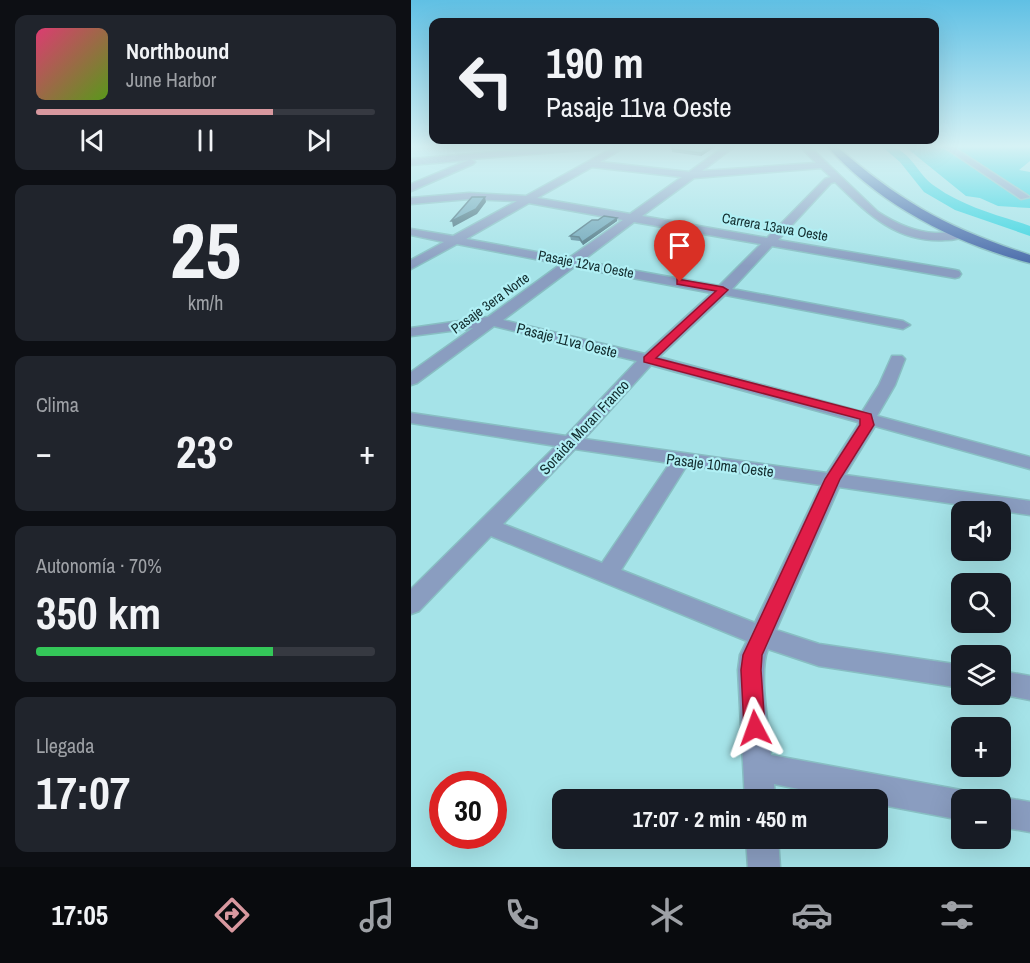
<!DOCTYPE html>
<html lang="es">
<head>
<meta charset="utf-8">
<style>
	body { margin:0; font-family:"Archivo Narrow",sans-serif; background:#20242c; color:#f1f3f6; height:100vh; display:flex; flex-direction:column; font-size:22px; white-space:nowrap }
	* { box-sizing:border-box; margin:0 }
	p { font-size:20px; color:#9ea1a6 }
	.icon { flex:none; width:33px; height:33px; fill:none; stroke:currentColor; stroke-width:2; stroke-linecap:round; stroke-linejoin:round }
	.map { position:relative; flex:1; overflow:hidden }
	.sheet { display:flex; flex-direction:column; gap:15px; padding:15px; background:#0d0f14; width:411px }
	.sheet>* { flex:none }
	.hud { position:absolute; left:18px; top:18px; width:510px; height:126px; border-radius:12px; box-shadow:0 6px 24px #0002; background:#171b24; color:#f1f3f6; overflow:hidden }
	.buttons { position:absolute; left:540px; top:501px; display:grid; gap:12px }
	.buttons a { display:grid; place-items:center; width:60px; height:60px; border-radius:12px; background:#171b24; box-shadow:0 6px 24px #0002; font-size:30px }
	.speed { position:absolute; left:18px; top:771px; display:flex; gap:12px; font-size:30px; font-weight:700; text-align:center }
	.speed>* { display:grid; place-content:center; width:78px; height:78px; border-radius:50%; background:#171b24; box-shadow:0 6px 24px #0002; line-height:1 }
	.speed .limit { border:9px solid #d22; background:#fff; color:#111 }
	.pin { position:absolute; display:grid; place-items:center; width:51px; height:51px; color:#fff; margin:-62px -26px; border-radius:50% 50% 50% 0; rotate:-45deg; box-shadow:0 0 6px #0007 }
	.pin .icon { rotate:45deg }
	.me { position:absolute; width:66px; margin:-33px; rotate:356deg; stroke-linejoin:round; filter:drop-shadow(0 0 4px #0008) }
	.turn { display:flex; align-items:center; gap:21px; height:126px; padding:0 18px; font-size:27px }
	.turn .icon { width:78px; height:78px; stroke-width:2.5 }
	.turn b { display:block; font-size:42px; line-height:51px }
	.big { font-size:45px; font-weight:700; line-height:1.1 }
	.sheet .card { flex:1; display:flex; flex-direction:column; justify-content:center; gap:9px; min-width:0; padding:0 21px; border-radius:12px; background:#20242c }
	.sheet .dial { align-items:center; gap:0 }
	.dial b { font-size:78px; line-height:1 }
	.song { display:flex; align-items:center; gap:18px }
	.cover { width:72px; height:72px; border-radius:9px; background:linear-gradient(135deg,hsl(340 70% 55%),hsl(90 70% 35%)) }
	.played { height:6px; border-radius:3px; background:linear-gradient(90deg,#d8989f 70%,#363941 70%) }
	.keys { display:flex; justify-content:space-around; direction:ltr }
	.heat { display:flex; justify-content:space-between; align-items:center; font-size:33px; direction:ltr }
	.charge { height:9px; border-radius:4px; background:linear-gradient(90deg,#34c759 70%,#363941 0) }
	.trip { position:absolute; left:141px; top:789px; width:336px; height:60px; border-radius:12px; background:#171b24; box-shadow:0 6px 24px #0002; font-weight:700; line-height:60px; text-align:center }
	.dock { display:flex; height:96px; justify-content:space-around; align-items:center; background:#090b0e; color:#9ea1a6 }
	.dock .icon { width:42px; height:42px }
	.dock .active { color:#d8989f }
	.dock b { font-size:27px; color:#f1f3f6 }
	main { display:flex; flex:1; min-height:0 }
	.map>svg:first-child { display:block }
	.water { fill:#35d3df }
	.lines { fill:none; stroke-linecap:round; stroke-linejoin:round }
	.river { fill:#35d3df; fill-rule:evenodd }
	.minor-casing { stroke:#88bec3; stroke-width:3 }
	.major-casing { stroke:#88bec3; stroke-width:3 }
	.minor { fill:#8a9dc0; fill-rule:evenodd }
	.major { fill:#4a6baa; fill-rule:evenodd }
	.wall { fill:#5f8d9d }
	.shaded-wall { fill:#4d7380 }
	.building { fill:#6ea4b7; stroke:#4d7380; stroke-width:1.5 }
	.route { fill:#e11d48; stroke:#92132f; stroke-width:1.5 }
	.labels { text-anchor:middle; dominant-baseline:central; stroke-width:4.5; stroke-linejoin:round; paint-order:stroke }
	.far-street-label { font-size:14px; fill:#122c2e; stroke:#b1f0f5 }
	.street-label { font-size:15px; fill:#122c2e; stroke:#b1f0f5 }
</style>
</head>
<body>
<main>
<section class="sheet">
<div class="card">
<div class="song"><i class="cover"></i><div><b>Northbound</b><p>June Harbor</p></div></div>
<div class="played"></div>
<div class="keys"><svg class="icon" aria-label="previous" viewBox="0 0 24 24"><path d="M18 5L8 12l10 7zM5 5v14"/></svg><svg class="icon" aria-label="pause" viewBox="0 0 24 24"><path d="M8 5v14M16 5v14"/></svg><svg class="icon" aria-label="next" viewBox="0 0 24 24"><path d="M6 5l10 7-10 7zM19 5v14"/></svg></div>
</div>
<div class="card dial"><b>25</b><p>km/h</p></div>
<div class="card"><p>Clima</p>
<div class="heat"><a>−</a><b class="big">23°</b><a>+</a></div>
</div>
<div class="card"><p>Autonomía · 70%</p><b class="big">350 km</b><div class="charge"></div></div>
<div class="card"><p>Llegada</p><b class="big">17:07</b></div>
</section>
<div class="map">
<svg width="619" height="867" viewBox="0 0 619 867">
	<rect width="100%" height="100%" fill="#a5e3e8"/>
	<!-- water -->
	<path class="water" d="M492,145h127v16l-11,9 11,2v36l-32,-2 -18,-8 -14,-2z"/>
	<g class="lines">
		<!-- river -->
		<path class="river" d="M469,145c31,0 34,28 56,42 28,20 62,28 94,39v10l-75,-26 -31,-18 -24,-30z"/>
		<defs>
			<path id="minor" d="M168,145h31l-4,3 -135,11 4,3 -2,2 -62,27v-7l58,-24 -58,5v-6z
				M207,145h10l-28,17 89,10 38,-27h9l-34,26 114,-8 -17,-18h9l70,67c17,11 36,20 57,21 10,1 24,-5 32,1 -6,5 -15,6 -22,6 -49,3 -78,-27 -110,-58l-4,1 -53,57 177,30 4,1 2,3 -2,3 -4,1 -183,-32 -40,43 171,32 7,4 -7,4 -178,-34 -66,62 203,55 17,-27 13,-29h10l3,3 -10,26 -18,31 153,41v12l-155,-43 -30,49 185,26v14l-191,-28 -63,143 43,14 142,21v23l-142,-22 -51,-17c-10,23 1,79 3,106l190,35 11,4 2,6h-13v20l-84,-16v-4h-24l-79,-16 1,16h-30l-7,-130 2,-15 7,-14 -256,-105 -72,75 -8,3v-25l145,-143 -145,-23v-10l155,23 71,-75 -143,-35 -77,57 -6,2v-13l62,-44 -62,8v-8l77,-11 73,-53 -104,-20 -46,25v-9l33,-18 -33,-7v-6l42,7 64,-35 -48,-2 -58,5v-6l58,-5 57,3zM181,167l90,10 -52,37 -93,-16zM410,168l10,9 -6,2 -58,59 -125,-22 52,-38zM118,203l94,17 -54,38 -103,-19zM223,222l127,22 -42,42 -137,-25zM163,267l138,26 -67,61 -142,-34zM240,365l207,57v3l-31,48 -243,-34zM164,449l95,14 -68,100 -99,-39zM276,465l134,20 -66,138 -134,-53z
				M530,145h9l80,52 -9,2z
				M590,671l29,5v24l-30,-6z
				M590,797l29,5v30l-29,-5v-27h-7z
				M335,838h32l2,29h-32z"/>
			<path id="major" d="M415,145h9c65,57 112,83 195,110v8c-75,-19 -152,-59 -204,-118z"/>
		</defs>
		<!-- minor casing -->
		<use href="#minor" class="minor-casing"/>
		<!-- major casing -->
		<use href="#major" class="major-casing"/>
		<!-- minor -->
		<use href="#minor" class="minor"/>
		<!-- major -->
		<use href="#major" class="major"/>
	</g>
	<!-- wall -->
	<path class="wall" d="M261,145l43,2 -14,9 -29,-4z
		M206,218v3l-34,24 -3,-4 -9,-1 -1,-4 28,-16z"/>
	<!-- shaded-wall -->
	<path class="shaded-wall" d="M302,145h2v2l-14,9v-3z
		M74,197l1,5 -9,12 -24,13 -1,-6z
		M206,218v3l-34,24 -1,-3z"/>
	<!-- building -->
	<path class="building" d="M261,145h41l-12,8 -29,-4z
		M61,197h13l-9,12 -24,12h-1z
		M193,216l13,2 -35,24 -3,-5 -9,-1 22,-16h6z"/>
	<!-- sky -->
	<linearGradient id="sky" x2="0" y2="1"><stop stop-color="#60c0e4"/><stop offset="0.55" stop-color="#d6f2f5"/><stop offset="1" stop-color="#d6f2f5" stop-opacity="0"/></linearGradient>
	<rect width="619" height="266" fill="url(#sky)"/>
	<!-- route -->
	<path class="route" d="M266,279l46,8 5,3 -72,68 215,56 3,11 -34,54 -78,176 -1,15 4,58 -3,7 -7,3 -7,-3 -4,-7 -3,-58 2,-15 82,-176 35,-54v-6l-216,-57v-5l72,-66 -39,-7z"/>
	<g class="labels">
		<!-- far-street labels -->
		<g class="far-street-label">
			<text transform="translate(364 227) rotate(10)">Carrera 13ava Oeste</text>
			<text transform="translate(175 264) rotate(11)">Pasaje 12va Oeste</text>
			<text transform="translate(79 303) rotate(-36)">Pasaje 3era Norte</text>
		</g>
		<!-- street labels -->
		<g class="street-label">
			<text transform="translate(156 340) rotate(14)">Pasaje 11va Oeste</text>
			<text transform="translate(173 427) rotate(-47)">Soraida Moran Franco</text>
			<text transform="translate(309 465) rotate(7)">Pasaje 10ma Oeste</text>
		</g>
	</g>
</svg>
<div class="buttons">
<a><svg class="icon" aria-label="sound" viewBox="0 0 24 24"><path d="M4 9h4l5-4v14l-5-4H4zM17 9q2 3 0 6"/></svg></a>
<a><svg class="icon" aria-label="search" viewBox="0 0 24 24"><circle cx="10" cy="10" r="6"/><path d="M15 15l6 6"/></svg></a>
<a><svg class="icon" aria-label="layers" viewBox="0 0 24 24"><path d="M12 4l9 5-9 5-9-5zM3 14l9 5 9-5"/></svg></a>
<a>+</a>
<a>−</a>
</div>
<div class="speed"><div class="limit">30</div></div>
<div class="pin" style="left:269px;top:282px;background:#d93025"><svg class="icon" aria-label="arrive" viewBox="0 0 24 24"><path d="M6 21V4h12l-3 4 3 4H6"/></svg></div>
<svg class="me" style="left:344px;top:728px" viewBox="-20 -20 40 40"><path d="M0-17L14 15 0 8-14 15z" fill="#e11d48" stroke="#fff" stroke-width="4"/></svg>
<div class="trip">17:07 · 2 min · 450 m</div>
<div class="hud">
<div class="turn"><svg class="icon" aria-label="left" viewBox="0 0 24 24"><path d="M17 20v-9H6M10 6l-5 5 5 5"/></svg><div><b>190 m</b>Pasaje 11va Oeste</div></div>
</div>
</div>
</main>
<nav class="dock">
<b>17:05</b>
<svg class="icon active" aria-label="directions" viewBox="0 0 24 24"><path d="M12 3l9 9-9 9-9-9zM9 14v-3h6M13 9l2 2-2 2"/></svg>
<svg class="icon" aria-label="music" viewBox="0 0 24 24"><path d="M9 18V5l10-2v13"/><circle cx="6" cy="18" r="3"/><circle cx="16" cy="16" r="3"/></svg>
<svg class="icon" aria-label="phone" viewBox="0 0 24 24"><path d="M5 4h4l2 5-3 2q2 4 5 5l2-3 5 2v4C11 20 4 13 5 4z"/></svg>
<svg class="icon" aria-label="climate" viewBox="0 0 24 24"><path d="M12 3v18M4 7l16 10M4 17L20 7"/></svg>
<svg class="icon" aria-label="car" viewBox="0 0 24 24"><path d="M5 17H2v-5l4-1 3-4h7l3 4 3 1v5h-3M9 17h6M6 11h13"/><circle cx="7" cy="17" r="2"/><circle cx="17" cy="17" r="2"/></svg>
<svg class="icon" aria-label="filters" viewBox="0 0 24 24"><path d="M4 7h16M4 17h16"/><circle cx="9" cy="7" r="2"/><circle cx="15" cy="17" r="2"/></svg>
</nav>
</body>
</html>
